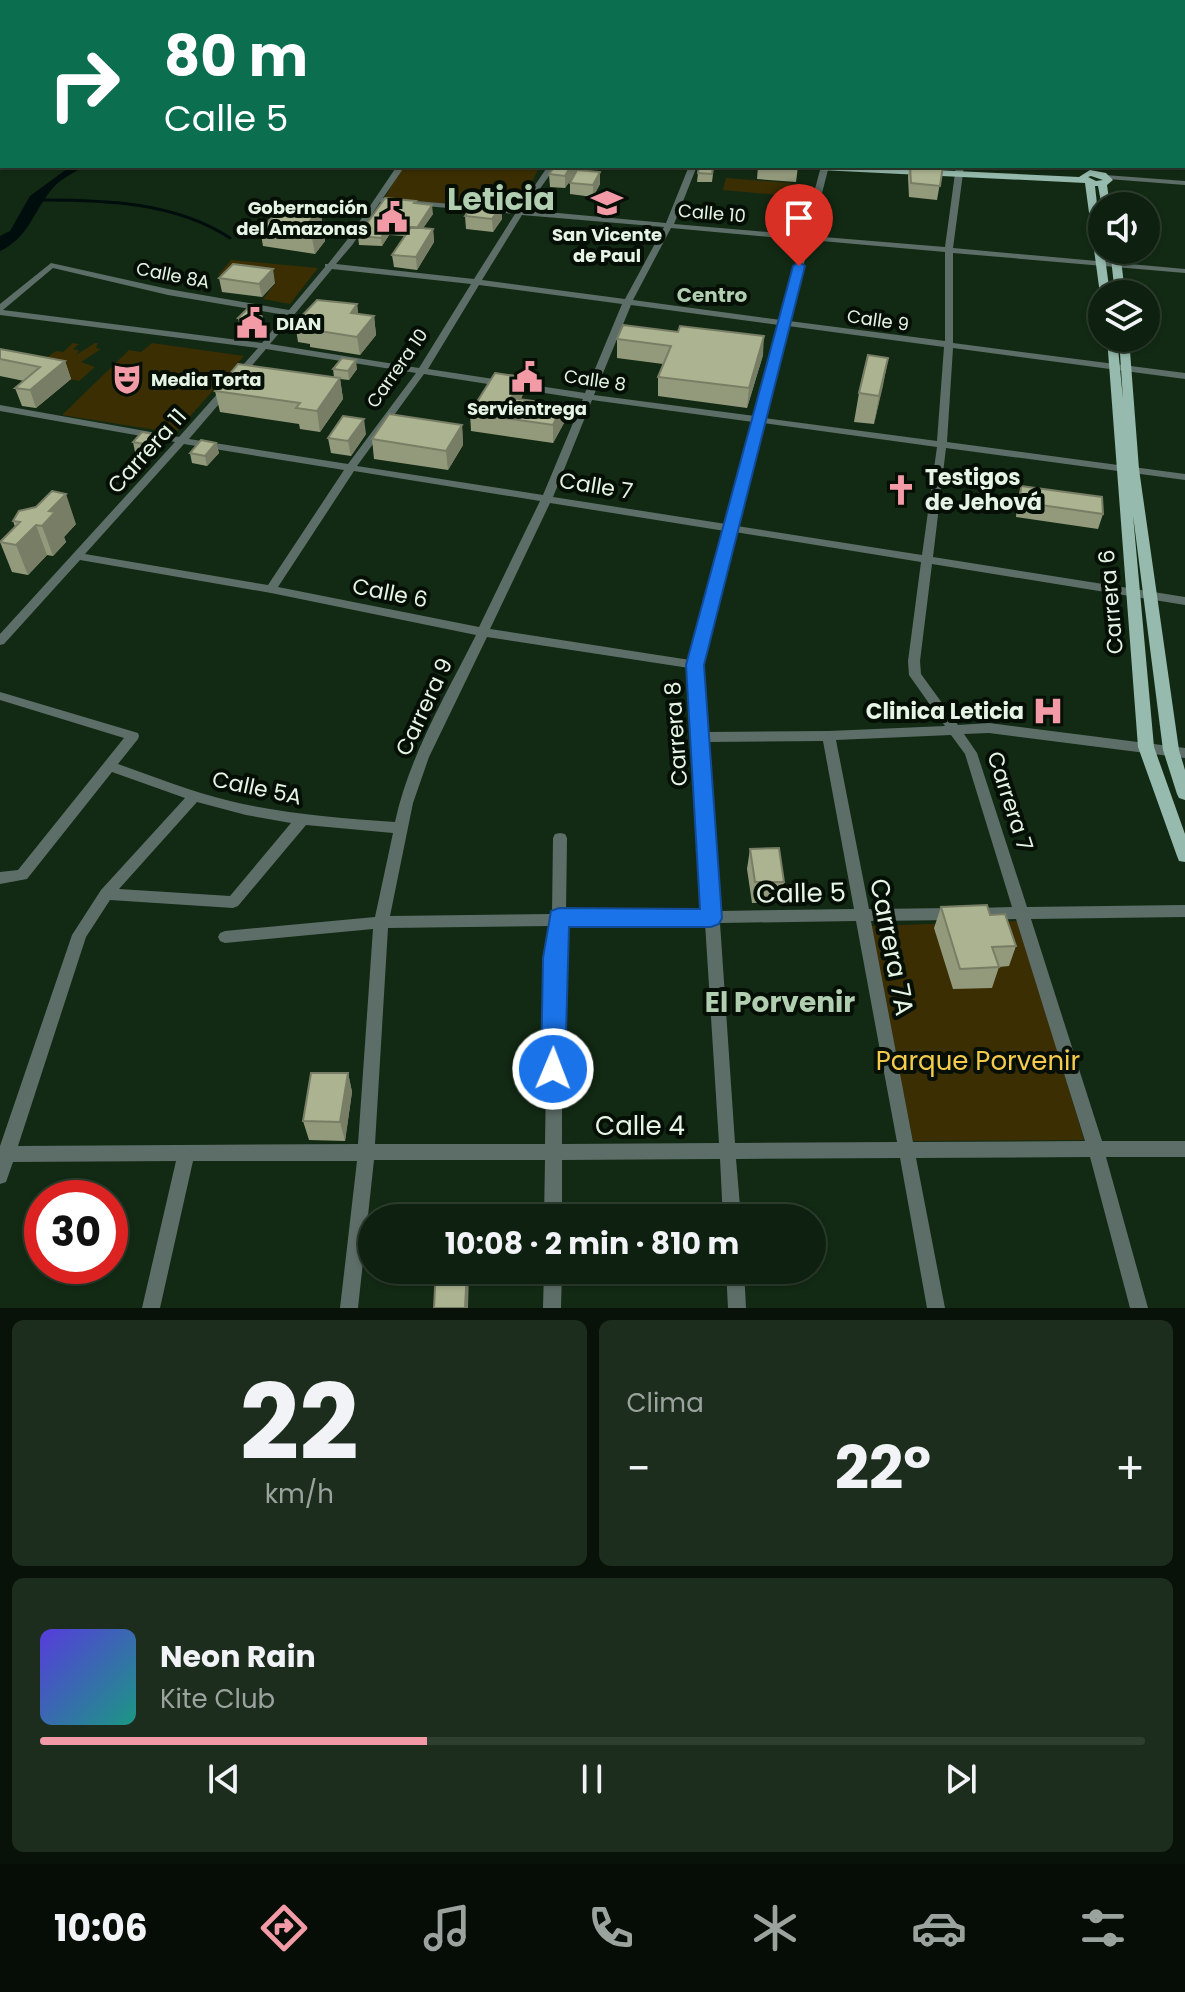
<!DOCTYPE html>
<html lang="pt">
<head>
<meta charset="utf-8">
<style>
	body { margin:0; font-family:Poppins,sans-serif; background:#1c2d1d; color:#f1f3f6; height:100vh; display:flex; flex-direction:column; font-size:30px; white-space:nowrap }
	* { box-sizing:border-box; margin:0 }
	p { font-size:26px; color:#9ba39e }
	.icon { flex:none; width:44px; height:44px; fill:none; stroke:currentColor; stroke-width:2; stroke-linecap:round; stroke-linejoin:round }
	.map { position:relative; height:1308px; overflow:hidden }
	.details { display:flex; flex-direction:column; gap:12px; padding:12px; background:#081208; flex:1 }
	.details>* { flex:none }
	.guide { position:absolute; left:0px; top:0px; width:1186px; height:168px; box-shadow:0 2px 6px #0004,0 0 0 2px #2e3e2f; background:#0b6e4f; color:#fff; overflow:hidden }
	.tools { position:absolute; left:1088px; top:192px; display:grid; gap:16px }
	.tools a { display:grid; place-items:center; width:72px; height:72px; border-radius:50%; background:#0e200f; box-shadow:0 2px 6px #0004,0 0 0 2px #2e3e2f; font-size:40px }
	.speed { position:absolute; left:24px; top:1180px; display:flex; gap:16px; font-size:40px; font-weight:700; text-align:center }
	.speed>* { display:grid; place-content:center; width:104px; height:104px; border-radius:50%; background:#0e200f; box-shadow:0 2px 6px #0004,0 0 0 2px #2e3e2f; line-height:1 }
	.speed .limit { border:12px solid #d22; background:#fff; color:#111 }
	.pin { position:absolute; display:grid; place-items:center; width:68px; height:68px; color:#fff; margin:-82px -34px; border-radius:50% 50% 50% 0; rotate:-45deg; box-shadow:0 0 8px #0007 }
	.pin .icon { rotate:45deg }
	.me { position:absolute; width:88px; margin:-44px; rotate:1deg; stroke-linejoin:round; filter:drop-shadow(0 0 6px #0008) }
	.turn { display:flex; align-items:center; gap:28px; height:168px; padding:0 32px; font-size:36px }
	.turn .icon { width:104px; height:104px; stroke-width:2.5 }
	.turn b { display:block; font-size:56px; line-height:68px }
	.big { font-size:60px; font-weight:700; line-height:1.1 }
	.details .widget { flex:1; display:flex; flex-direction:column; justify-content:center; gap:12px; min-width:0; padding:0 28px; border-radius:12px; background:#1c2d1d }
	.details .dial { align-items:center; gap:0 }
	.dial b { font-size:104px; line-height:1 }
	.song { display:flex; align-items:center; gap:24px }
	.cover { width:96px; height:96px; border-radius:12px; background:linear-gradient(135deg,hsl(250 70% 55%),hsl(170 70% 35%)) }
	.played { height:8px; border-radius:4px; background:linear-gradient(90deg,#f39aa7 35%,#2e3e2f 35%) }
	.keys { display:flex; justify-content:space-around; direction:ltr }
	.heat { display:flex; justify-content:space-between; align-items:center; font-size:44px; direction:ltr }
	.details .tiles { flex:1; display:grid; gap:12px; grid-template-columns:1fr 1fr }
	.widget:last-child { grid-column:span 2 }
	.trip { position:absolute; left:358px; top:1204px; width:468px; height:80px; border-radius:40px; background:#0e200f; box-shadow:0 2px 6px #0004,0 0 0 2px #2e3e2f; font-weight:700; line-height:80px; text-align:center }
	.tabs { display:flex; height:128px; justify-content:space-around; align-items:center; background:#060d06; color:#9ba39e }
	.tabs .icon { width:56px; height:56px }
	.tabs .selected { color:#f39aa7 }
	.tabs b { font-size:36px; color:#f1f3f6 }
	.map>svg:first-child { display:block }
	.green { fill:#3b2e03 }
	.water { fill:#000d0d }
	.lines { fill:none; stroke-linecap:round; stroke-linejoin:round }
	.stream { stroke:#000d0d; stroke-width:3 }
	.minor { fill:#5d6e68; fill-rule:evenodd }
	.major { fill:#96baad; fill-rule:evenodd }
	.wall { fill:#939a7c }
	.shaded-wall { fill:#787d65 }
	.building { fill:#abb390; stroke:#787d65; stroke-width:2 }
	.route { fill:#1a73e8; stroke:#114b97; stroke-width:2 }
	.labels { text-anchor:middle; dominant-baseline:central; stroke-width:8; stroke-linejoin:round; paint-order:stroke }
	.far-poi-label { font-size:18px; font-weight:bold; fill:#e5f4e5; stroke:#060f06 }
	.far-street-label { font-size:18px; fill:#e5f4e5; stroke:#060f06 }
	.far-neighbourhood-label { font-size:20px; font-weight:bold; fill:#b1ceb1; stroke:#060f06 }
	.street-label { font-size:22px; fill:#e5f4e5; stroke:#060f06 }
	.poi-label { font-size:22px; font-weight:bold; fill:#e5f4e5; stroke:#060f06; text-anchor:start }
	.near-street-label { font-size:26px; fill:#e5f4e5; stroke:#060f06 }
	.near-park-label { font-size:26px; fill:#f4cb4a; stroke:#060f06 }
	.near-neighbourhood-label { font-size:28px; font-weight:bold; fill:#b1ceb1; stroke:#060f06 }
	.far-town-label { font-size:32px; font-weight:bold; fill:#b1ceb1; stroke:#060f06 }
</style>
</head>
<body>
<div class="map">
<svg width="1185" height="1308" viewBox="0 0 1185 1308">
	<rect width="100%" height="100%" fill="#122a14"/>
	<!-- green -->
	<path class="green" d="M403,166h137l-22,44 -134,-11z
		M726,178l65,5 -2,13 -66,-6z
		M231,260l87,8 -28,36 -27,-5 13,-17 -58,-7z
		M73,343l6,1 -6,5 6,2 -3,4 19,-12h3l-2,5 5,1 -20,13 14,5 -16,14 -79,-15 22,-13 24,5 10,-7 7,1z
		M152,343l92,13 -69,77 -113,-18 67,-65 12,2z
		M1019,921l65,219 -171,1 -43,-215z"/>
	<!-- water -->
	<path class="water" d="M71,166h13c-10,7 -24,13 -31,22 -20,23 -24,50 -53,63v-15l10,-5 20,-35z"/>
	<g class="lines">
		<!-- stream -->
		<path class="stream" d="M42,200c64,0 133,2 188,38"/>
		<!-- minor -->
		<path class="minor" d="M497,0h6l-2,2h-6z
			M512,0h23l7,2h-23z
			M760,0h6l-1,2h-6z
			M849,0h59l3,2h-62z
			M919,0h6l-2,2h-6z
			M1072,0h6l-1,2h-6z
			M1184,116h1v4h-1z
			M397,166h8l-22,32 135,12 30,-44h8l-31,44 141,13 23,-57h8l-23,58 129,11 18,-69h8l-18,70 134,11 11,-81h8l-11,82 232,21v4l-232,-20v90l232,30v6l-232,-31 -6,94 238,32v6l-239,-32 -13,109 252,40v8l-253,-41 -12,97 1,13 37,51 31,-2 196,25v10l-196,-25 -25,1 13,19 50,154 158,-2v12l-154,2 71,222h83v16h-79l42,151h-18l-40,-151 -174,1 29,150h-18l-27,-150 -164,1 5,59h-18l-3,-59 -158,1v58h-18l1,-58h-171l-16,148h-18l17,-147h-164l-33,147h-18l34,-147 -163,1 -7,20 -6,2v-38l72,-211 29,-45 84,-92 -73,-26 -85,107 -27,5v-12l18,-2 106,-132 -124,-38v-8l138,41 1,3 -1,3 -20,25c37,13 74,28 112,37 54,13 110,17 165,21 14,-66 51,-127 81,-187l-205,-42 -191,-33 -76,84 -4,1v-11l175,-192 -175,-31v-6l179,32 79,-89 -258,-33v-11l51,-41 117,26 121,21 36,-43v-3h3l19,-24zM380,202l135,12 -41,65 -138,-15 17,-20zM522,215l142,12 -39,72 -143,-19zM671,228l131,12 -21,80 -148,-20zM810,240l135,12v89l-156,-20zM53,268l115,27 117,20 -23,28 -259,-33zM332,269l139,15 -52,84 -149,-24zM479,285l143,19 -37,89 -157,-24zM631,305l148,20 -24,91 -161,-21zM788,326l156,21 -7,94 -173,-23zM266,349l150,24 -68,91 -159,-25zM424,374l159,25 -40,96 -186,-29zM592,400l161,22 -27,102 -173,-27zM763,423l174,24 -15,108 -185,-29zM184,444l160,26 -76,115 -183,-31zM354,471l186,30 -61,126 -201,-40zM550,503l175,28 -35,129 -200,-31zM735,532l186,30 -13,99 1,14 36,51 -116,5 -123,1 -5,-67zM487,637l202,31 15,243 -138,2 1,-75 -2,-4 -5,-1 -5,1 -2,4 -1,76 -162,2 23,-113 16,-46zM951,735l14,19 47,153 -36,1 -5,2 -2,4 2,4 5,2 40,-1 69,222 -172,1 -42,-221 83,-1 5,-2 2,-4 -2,-4 -5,-2 -85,1 -33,-169zM823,741l31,168 -135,2 -12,-169zM197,802l49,13 45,8 -61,73 -111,-7zM306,825l87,8 -18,84 -150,14 -5,2 -2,4 2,4 5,2 148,-14 -15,215 -340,2 68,-209 24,-37 123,8 5,-2zM856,921l41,221 -162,1 -15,-220zM705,923l14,220 -157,1v-186l4,-33zM551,926l-3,32 -3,186h-170l13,-216z
			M1105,175l80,6v4l-77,-6h-3z
			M544,1270h18l-1,38h-18z
			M726,1270h18l2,38h-18z"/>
		<!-- major -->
		<path class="major" d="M795,166h56l228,11 11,-7 16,3 7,7 -6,5 3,21 -8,1 -4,-21h-3l7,64h2l6,44h-8v2l-2,-2 -15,-111 -286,-14zM1091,176l12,4 -7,1 -8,-4z
			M1110,250h10l5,44h-10z
			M1107,338h10l6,61 -4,-61h10l10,131 40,281 6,20v30l-6,-2 -2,-4 -14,-44 -30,-235 21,232 31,87v28l-6,-1 -2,-5 -39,-109z"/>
	</g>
	<!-- wall -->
	<path class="wall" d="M664,0h62l-1,2h-61z
		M580,166l-15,22 -15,-1 -1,-13z
		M714,166l-2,16h-15l1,-9z
		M758,166h40l-2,16 -39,-3z
		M909,166h34l-6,34 -28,-3 -1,-20z
		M570,183l30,1 -7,13 -23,-3z
		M416,201v3l17,10 -10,14 10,1 1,13 -17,28 -23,-3 -2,-12 13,-19 -16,-1 -7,11 -23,-1 -1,-9z
		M501,206l1,13 -9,13 -27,-3 -1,-13z
		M320,209l5,32 -10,13 -52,-8 -3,-17z
		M219,278l56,5 -13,14 -40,-5z
		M357,304l1,10 16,2 2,19 -16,20 -50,-8v-3l-12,-2 -3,-19z
		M261,310l2,9 -9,10 -14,-2 -2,-9z
		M617,339l146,16 -16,53 -89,-12v-19l5,-13 -46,-6z
		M0,349l65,12 6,18 -35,29 -14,-2 -7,-18 9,-7 -24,-5z
		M888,358l-14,66 -20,-2 5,-29z
		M333,369h24l-8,11 -9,-1 3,20 -23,33 -20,-3 -1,-5 -79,-12 -5,-21 119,-14z
		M523,394l-2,5 42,6 1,18 -11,20 -82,-12 -1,-18z
		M462,425l1,20 -15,25 -74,-11 -2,-20z
		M366,434l-15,22 -20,-3 -3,-15z
		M159,435l3,10 -9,10 -18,-3 -2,-10z
		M216,443l3,10 -12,13 -15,-3 -2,-10z
		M1021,486l82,28 -5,15 -82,-12 1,-16z
		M13,521l63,3 -12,13 2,5 -13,14 -6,-1 -19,20 -16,-3 -12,-30 15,-15z
		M750,849l34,33 -3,20 -29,1 -5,-34z
		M941,907l49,8 26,31 -7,20 -10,1 -7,21 -39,1 -19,-61z
		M348,1073l4,19 -7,49 -36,-1 -6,-19z"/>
	<!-- shaded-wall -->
	<path class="shaded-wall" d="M571,166h9l-15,22v-12z
		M600,172v12l-7,13v-12z
		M432,205l1,9 -16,23 -1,-9z
		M501,206l1,13 -9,13 -1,-13z
		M320,209l5,32 -10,13 -6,-32z
		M388,226l1,9 -7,11 -1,-8z
		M433,229l1,13 -17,28 -1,-13z
		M273,269l2,14 -13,14 -3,-13z
		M357,304l2,19 -8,-10z
		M261,310l2,9 -9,10 -2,-9z
		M374,316l2,19 -16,20 -3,-18z
		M764,336l-1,19 -16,53 2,-20z
		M888,358l-5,28 -9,38 5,-28z
		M356,360l1,9 -8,11 -1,-9z
		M65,361l6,18 -35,29 -6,-18z
		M523,377v17l-11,22 -1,-18z
		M340,378l3,21 -23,33 -3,-21z
		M563,405l1,18 -11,20v-18z
		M364,419l2,15 -15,22 -3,-15z
		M462,425l1,20 -15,25 -2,-19z
		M159,435l3,10 -9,10 -3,-10z
		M216,443l3,10 -12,13 -2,-10z
		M66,494l10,30 -12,13 2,5 -13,14 -11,-30 7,-15z
		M36,525l11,30 -19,20 -12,-30z
		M348,1073l4,19 -7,49 -5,-19z
		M467,1270h1l1,5 -1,33h-3z"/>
	<!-- building -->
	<path class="building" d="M555,166h16l-6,10 -16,-2z
		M699,166h14l-1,8 -14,-1z
		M758,166h40l-1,3z
		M910,166h33l-3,20 -29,-3z
		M577,170l23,2 -7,13 -23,-2z
		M385,198l31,3 -2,2 18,2 -15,23 -29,-2 -7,12 -23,-2z
		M474,203l27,3 -9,13 -27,-3z
		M284,206l36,3 -11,13 14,2 -10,12 -53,-7z
		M411,227l22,2 -17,28 -24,-2z
		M233,264l40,5 -14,15 -40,-6z
		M317,300l40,4 -6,9 23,3 -17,21 -50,-8 3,-3 -15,-3z
		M248,308l13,2 -9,10 -14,-2z
		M623,325l55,7 2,-6 84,10 -15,52 -91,-11 13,-31 -54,-7z
		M0,349l65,12 -35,29 -15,-2 25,-21 -40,-8z
		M868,355l20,3 -9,38 -20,-3z
		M342,358l14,2 -8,11 -15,-2z
		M238,364l102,14 -23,33 -21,-3 4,-5 -85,-12z
		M495,373l28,4 -12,21 52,7 -10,20 -83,-12z
		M389,414l73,11 -16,26 -74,-12z
		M343,416l21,3 -16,22 -20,-3z
		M142,432l17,3 -9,10 -17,-3z
		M201,440l15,3 -11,13 -15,-3z
		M1021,486l81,11 1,17 -83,-12z
		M52,491l14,3 -17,17 6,1 -13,14 -6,-1 -20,20 -16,-3 20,-20 -7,-1 6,-10 17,-4z
		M779,848l5,34h-29l-5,-33z
		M987,905l3,10 15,-1 11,32 -24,1 7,20 -39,2 -19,-62z
		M311,1073h37l-8,49 -37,-1z
		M436,1270h31l-2,38h-31z"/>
	<!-- route -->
	<path class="route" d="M799,262l6,4 -101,399 18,253 -3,6 -8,3h-142l-4,142 -3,8 -9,3 -8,-3 -4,-8 2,-111 8,-47 8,-3 141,1 -14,-244 107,-399z"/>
	<!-- icons -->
	<defs>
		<symbol id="school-bare" viewBox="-9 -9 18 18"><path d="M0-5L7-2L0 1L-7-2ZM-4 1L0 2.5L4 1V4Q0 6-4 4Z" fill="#f39aa7" stroke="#060f06" stroke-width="2.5" paint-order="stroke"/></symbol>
		<symbol id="civic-bare" viewBox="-9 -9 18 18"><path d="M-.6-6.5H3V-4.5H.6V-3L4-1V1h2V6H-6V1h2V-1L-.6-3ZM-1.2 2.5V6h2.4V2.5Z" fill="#f39aa7" stroke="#060f06" stroke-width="2.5" paint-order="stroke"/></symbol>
		<symbol id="theatre-bare" viewBox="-9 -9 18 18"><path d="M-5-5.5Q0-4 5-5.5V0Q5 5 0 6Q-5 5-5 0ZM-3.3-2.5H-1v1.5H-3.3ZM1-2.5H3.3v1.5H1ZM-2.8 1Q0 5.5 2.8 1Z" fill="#f39aa7" stroke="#060f06" stroke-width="2.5" paint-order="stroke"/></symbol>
		<symbol id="church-bare" viewBox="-9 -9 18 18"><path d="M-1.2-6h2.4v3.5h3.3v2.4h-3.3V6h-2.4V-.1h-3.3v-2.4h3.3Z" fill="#f39aa7" stroke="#060f06" stroke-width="2.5" paint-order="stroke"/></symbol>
		<symbol id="hospital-bare" viewBox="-9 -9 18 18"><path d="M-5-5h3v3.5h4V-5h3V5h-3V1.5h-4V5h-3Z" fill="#f39aa7" stroke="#060f06" stroke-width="2.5" paint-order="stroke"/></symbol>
	</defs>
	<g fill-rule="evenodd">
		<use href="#school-bare" x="585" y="181" width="44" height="44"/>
		<use href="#civic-bare" x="370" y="195" width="44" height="44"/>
		<use href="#civic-bare" x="230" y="301" width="44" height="44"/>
		<use href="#civic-bare" x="505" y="355" width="44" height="44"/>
		<use href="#theatre-bare" x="105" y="357" width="44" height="44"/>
		<use href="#church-bare" x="879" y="468" width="44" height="44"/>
		<use href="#hospital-bare" x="1026" y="689" width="44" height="44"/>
	</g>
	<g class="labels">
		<!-- far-poi labels -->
		<g class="far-poi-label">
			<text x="368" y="207" text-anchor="end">Gobernación<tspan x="368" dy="21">del Amazonas</tspan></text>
			<text x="607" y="234">San Vicente<tspan x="607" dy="21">de Paul</tspan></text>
			<text x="276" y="323" text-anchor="start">DIAN</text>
			<text x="151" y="379" text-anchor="start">Media Torta</text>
			<text x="527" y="408">Servientrega</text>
		</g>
		<!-- far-street labels -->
		<g class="far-street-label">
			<text transform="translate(712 213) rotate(5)">Calle 10</text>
			<text transform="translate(173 275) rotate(11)">Calle 8A</text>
			<text transform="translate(878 320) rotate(8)">Calle 9</text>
			<text transform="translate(397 368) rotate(-55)">Carrera 10</text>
			<text transform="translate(595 380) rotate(8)">Calle 8</text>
		</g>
		<!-- far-neighbourhood labels -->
		<g class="far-neighbourhood-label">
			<text x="712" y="295">Centro</text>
		</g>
		<!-- street labels -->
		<g class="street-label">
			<text transform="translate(147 451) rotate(-48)">Carrera 11</text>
			<text transform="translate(596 486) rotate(9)">Calle 7</text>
			<text transform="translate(390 593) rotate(11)">Calle 6</text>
			<text transform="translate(1111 602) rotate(-95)">Carrera 6</text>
			<text transform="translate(424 707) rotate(-65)">Carrera 9</text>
			<text transform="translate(676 734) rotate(-94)">Carrera 8</text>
			<text transform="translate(257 788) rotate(12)">Calle 5A</text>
			<text transform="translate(1010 801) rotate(72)">Carrera 7</text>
		</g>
		<!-- poi labels -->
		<g class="poi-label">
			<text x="925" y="477">Testigos<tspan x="925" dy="25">de Jehová</tspan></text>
			<text x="1024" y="711" text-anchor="end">Clinica Leticia</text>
		</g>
		<!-- near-street labels -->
		<g class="near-street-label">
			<text transform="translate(801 893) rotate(-1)">Calle 5</text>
			<text transform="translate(892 947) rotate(79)">Carrera 7A</text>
			<text x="640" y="1126">Calle 4</text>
		</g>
		<!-- near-park labels -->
		<g class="near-park-label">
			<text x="978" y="1061">Parque Porvenir</text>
		</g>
		<!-- near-neighbourhood labels -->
		<g class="near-neighbourhood-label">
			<text x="780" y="1002">El Porvenir</text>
		</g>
		<!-- far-town labels -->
		<g class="far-town-label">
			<text x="501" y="198">Leticia</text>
		</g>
	</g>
</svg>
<div class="tools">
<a><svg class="icon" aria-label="sound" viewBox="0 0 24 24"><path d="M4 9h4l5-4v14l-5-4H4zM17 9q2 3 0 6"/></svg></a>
<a><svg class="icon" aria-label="layers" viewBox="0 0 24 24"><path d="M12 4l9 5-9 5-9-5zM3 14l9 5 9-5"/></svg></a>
</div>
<div class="speed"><div class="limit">30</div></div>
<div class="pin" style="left:799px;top:266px;background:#d93025"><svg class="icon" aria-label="arrive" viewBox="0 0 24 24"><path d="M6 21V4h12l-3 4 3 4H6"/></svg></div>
<svg class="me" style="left:553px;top:1069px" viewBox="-20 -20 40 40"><circle r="17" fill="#1a73e8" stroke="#fff" stroke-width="3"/><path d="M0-11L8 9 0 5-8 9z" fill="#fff"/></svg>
<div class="trip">10:08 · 2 min · 810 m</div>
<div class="guide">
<div class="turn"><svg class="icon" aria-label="right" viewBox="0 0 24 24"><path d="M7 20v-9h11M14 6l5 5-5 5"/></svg><div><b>80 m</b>Calle 5</div></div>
</div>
</div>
<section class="details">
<div class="tiles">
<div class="widget dial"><b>22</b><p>km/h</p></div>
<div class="widget"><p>Clima</p>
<div class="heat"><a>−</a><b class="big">22°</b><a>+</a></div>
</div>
<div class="widget">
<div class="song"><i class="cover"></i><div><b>Neon Rain</b><p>Kite Club</p></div></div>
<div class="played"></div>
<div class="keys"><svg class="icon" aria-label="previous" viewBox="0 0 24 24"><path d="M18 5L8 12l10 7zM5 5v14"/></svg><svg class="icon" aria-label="pause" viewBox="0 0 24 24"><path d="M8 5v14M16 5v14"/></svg><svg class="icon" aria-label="next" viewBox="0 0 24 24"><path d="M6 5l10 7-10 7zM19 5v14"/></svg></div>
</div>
</div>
</section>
<nav class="tabs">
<b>10:06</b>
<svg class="icon selected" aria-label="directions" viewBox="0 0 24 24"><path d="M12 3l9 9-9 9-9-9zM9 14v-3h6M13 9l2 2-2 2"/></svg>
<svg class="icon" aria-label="music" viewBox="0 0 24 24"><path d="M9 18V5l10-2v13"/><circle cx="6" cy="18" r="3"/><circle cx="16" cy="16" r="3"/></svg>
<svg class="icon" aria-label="phone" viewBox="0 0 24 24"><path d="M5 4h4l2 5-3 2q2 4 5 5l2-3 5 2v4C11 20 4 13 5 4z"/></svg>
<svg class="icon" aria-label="climate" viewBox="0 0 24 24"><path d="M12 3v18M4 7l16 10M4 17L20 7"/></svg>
<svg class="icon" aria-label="car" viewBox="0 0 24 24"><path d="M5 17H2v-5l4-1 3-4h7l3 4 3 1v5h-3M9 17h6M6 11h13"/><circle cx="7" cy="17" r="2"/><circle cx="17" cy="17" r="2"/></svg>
<svg class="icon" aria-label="filters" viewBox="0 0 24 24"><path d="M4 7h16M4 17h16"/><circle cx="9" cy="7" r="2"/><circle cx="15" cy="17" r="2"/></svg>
</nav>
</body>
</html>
